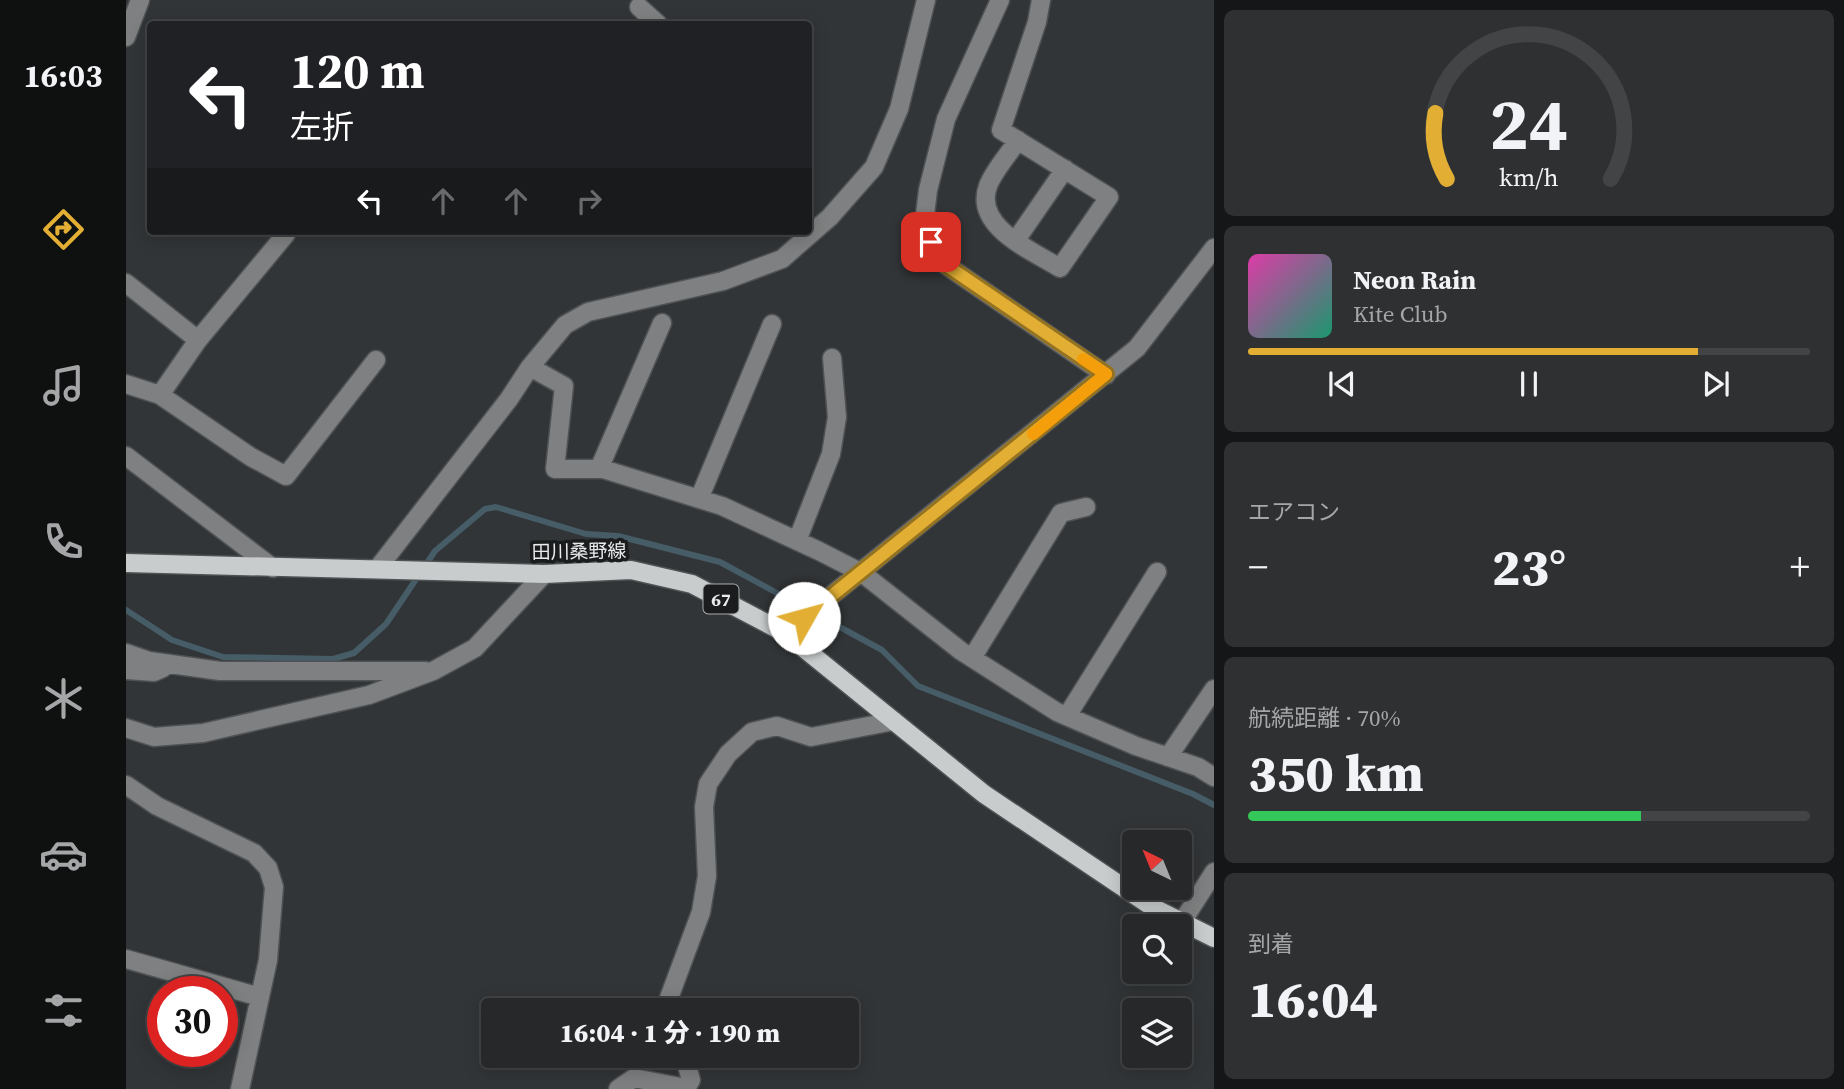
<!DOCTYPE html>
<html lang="ja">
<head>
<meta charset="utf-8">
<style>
	body { margin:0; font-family:"Source Serif 4","Noto Sans JP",serif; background:#2e3031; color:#f1f3f6; height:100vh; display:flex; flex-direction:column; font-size:26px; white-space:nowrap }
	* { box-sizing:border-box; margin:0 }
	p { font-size:23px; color:#a4a6a8 }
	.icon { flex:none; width:38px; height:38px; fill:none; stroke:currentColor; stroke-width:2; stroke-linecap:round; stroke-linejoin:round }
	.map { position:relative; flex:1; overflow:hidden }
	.details { display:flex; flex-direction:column; gap:10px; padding:10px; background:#151617; width:630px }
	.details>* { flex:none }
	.guide { position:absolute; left:21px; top:21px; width:665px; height:214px; border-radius:7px; box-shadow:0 4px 18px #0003,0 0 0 2px #424446; background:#202124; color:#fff; overflow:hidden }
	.needle { width:46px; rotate:317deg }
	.buttons { position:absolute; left:996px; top:830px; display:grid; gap:14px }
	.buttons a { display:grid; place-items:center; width:70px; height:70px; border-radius:7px; background:#262829; box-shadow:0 4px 18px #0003,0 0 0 2px #424446; font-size:35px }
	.speed { position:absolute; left:21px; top:976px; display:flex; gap:14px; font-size:35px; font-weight:700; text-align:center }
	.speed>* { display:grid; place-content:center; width:91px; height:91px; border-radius:50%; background:#262829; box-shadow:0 4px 18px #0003,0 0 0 2px #424446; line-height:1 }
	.speed .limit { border:10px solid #d22; background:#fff; color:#111 }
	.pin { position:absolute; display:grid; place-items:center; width:60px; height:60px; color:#fff; margin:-30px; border-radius:14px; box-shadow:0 4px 10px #0006 }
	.me { position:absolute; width:77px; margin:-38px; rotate:52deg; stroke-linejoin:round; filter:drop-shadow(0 0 5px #0008) }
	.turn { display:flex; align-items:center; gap:24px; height:147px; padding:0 28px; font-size:32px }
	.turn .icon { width:91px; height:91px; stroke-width:2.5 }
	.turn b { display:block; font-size:49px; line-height:60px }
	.lanes { display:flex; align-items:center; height:66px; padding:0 28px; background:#0003; justify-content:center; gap:35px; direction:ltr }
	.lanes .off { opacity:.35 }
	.big { font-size:52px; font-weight:800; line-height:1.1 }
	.details .card { flex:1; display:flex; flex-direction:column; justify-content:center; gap:10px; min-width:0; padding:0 24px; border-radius:10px; background:#2e3031 }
	.details .dial { align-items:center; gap:0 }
	.dial svg { height:182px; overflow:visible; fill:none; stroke:#424446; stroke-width:7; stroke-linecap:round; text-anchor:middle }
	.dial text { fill:#f1f3f6; stroke:none }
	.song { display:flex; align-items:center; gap:21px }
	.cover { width:84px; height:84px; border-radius:10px; background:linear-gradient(135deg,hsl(320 70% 55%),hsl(160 70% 35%)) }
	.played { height:7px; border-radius:4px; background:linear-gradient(90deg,#e2af34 80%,#424446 80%) }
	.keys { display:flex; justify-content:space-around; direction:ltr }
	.heat { display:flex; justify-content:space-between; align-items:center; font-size:38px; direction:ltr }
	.charge { height:10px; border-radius:5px; background:linear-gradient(90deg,#34c759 70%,#424446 0) }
	.trip { position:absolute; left:355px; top:998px; width:378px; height:70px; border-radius:7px; background:#262829; box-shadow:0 4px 18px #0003,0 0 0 2px #424446; font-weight:800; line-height:70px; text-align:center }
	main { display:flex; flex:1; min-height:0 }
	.tab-bar { display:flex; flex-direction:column; width:126px; justify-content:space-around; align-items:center; background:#0f1010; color:#a4a6a8 }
	.tab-bar .icon { width:49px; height:49px }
	.tab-bar .selected { color:#e2af34 }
	.tab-bar b { font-size:32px; color:#f1f3f6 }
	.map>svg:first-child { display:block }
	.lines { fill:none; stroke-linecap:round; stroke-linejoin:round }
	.stream { stroke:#465c67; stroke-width:6 }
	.minor-casing { stroke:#4f5254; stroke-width:21 }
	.major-casing { stroke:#4f5254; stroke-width:21 }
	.minor { stroke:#7f8081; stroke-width:18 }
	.major { stroke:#c8cccd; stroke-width:18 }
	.route-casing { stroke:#937222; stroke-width:18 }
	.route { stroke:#e2af34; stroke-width:12 }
	.slow { stroke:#f59e0b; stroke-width:12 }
	.labels { text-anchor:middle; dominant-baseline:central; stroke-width:7; stroke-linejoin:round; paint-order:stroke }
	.shield { fill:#1b1c1d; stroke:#aaacad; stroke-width:2 }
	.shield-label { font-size:18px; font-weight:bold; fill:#e8eaeb }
	.street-label { font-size:19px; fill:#e8eaeb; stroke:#1b1c1d }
</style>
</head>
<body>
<main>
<nav class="tab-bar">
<b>16:03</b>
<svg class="icon selected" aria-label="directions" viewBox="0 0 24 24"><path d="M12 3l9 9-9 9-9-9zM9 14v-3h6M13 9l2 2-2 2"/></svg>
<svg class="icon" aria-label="music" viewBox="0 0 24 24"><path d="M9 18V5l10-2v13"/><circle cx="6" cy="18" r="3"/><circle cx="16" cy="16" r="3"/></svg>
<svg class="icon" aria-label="phone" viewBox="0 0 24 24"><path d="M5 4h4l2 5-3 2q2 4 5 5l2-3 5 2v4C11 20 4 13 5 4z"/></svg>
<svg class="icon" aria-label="climate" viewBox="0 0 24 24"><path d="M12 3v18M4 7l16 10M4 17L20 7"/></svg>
<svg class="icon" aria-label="car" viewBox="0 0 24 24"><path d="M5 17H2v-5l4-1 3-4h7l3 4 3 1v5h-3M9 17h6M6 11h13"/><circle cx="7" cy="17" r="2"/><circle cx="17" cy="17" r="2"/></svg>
<svg class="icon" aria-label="filters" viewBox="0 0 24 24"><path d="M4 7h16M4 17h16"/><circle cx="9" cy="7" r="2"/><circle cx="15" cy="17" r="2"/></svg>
</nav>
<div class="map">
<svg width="1088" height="1089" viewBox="0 0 1088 1089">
	<rect width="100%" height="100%" fill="#323537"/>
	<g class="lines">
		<!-- stream -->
		<path class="stream" d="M0,610l46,30 51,17 110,2 21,-6 32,-29 49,-73 50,-42 11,-2 90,27 32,2 102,26 162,88 36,36 275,108 21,11"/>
		<defs>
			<path id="minor" d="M874,0l-54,119 -18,71 -4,33 7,19 15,23 160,110
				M513,7l19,17
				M0,37l14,-37
				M892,140c-9,14 -24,30 -30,46 -15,41 45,65 72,82l49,-71 -108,-67 36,-108 4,-22
				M890,240l49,-71
				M0,283l72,57 88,-106
				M404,367l34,19 -9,83h48l119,37 97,45 43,22 99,78 96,61 79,34 62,21 16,10
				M0,384l34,11 38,-55
				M34,395l91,62 35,19 90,-116
				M0,456l147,112
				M473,469l63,-146
				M573,499l73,-175
				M671,541l34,-87 6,-37 -5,-59
				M252,568l131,-169 21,-32 35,-42 23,-13 135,-31 59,-22 48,-42 44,-50 25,-58 27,-109
				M659,633l352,-285 77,-100
				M0,653l23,8 71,10h206
				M846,658l89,-145 25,-6
				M0,670l28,2 9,-4
				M941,716l90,-144
				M0,728l28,9 49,-4 166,-38 64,-24 42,-23 69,-74
				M1042,757l46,-68
				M0,785l31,21 97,47 14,15 6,19 -6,73 -28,129
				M1056,922l32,-50
				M0,959l134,38
				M546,1010l-3,-12 32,-86 6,-36 -3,-69 4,-23 20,-30 24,-22 25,-6 34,11 83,-16
				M492,1089l16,-11 52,10 5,-8 -7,-25"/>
			<path id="major" d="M0,563l418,11 87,-4 61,14 93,49 199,161 170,114 60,30"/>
		</defs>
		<!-- minor casing -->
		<use href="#minor" class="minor-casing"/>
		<!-- major casing -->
		<use href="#major" class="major-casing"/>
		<!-- minor -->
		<use href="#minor" class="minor"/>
		<!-- major -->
		<use href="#major" class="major"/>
	</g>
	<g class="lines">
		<defs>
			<path id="route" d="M678,618l302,-244 -160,-109 -15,-23"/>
		</defs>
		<!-- route casing -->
		<use href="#route" class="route-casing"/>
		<!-- route -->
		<use href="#route" class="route"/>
		<!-- slow -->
		<path class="slow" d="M907,434l73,-60 -23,-15"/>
	</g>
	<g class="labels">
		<!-- shield labels -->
		<rect class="shield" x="577.5" y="584.5" width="35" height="29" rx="5"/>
		<g class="shield-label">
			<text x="595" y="599">67</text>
		</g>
		<!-- street labels -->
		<g class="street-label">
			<text transform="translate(453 551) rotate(-1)">田川桑野線</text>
		</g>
	</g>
</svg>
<div class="buttons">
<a><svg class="needle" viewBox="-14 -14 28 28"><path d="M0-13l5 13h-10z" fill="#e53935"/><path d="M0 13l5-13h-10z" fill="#a4a6a8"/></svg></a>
<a><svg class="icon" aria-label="search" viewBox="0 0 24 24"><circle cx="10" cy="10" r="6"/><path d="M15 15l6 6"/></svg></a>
<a><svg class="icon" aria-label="layers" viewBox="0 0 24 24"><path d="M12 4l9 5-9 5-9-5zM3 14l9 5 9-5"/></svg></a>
</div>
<div class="speed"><div class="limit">30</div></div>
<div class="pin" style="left:805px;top:242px;background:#d93025"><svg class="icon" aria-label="arrive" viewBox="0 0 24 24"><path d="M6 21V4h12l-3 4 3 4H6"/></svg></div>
<svg class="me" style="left:678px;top:618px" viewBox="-20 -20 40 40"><circle r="19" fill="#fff"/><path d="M0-13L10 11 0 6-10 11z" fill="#e2af34"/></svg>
<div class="trip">16:04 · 1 分 · 190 m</div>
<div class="guide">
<div class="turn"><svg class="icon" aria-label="left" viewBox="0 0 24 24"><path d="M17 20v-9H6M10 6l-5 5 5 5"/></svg><div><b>120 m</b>左折</div></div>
<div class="lanes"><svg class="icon" aria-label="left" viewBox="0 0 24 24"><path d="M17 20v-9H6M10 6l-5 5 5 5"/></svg><svg class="icon off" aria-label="ahead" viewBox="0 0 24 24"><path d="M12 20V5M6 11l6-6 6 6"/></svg><svg class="icon off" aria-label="ahead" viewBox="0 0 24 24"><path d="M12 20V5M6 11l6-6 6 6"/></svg><svg class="icon off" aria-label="right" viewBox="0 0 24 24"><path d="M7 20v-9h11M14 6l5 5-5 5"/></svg></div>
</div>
</div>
<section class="details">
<div class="card dial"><svg viewBox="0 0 100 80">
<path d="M14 69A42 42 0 1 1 86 69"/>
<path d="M14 69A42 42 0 0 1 9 40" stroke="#e2af34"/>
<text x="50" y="56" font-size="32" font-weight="700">24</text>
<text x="50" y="72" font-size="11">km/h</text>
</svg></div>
<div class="card">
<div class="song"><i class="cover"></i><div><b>Neon Rain</b><p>Kite Club</p></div></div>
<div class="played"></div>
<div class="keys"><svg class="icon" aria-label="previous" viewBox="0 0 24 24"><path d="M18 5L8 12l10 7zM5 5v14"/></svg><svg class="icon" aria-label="pause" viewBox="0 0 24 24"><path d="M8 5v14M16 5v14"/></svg><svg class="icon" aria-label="next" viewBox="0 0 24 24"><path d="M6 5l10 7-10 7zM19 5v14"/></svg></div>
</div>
<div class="card"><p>エアコン</p>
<div class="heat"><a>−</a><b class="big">23°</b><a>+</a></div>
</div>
<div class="card"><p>航続距離 · 70%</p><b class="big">350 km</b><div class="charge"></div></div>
<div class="card"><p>到着</p><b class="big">16:04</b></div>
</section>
</main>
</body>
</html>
